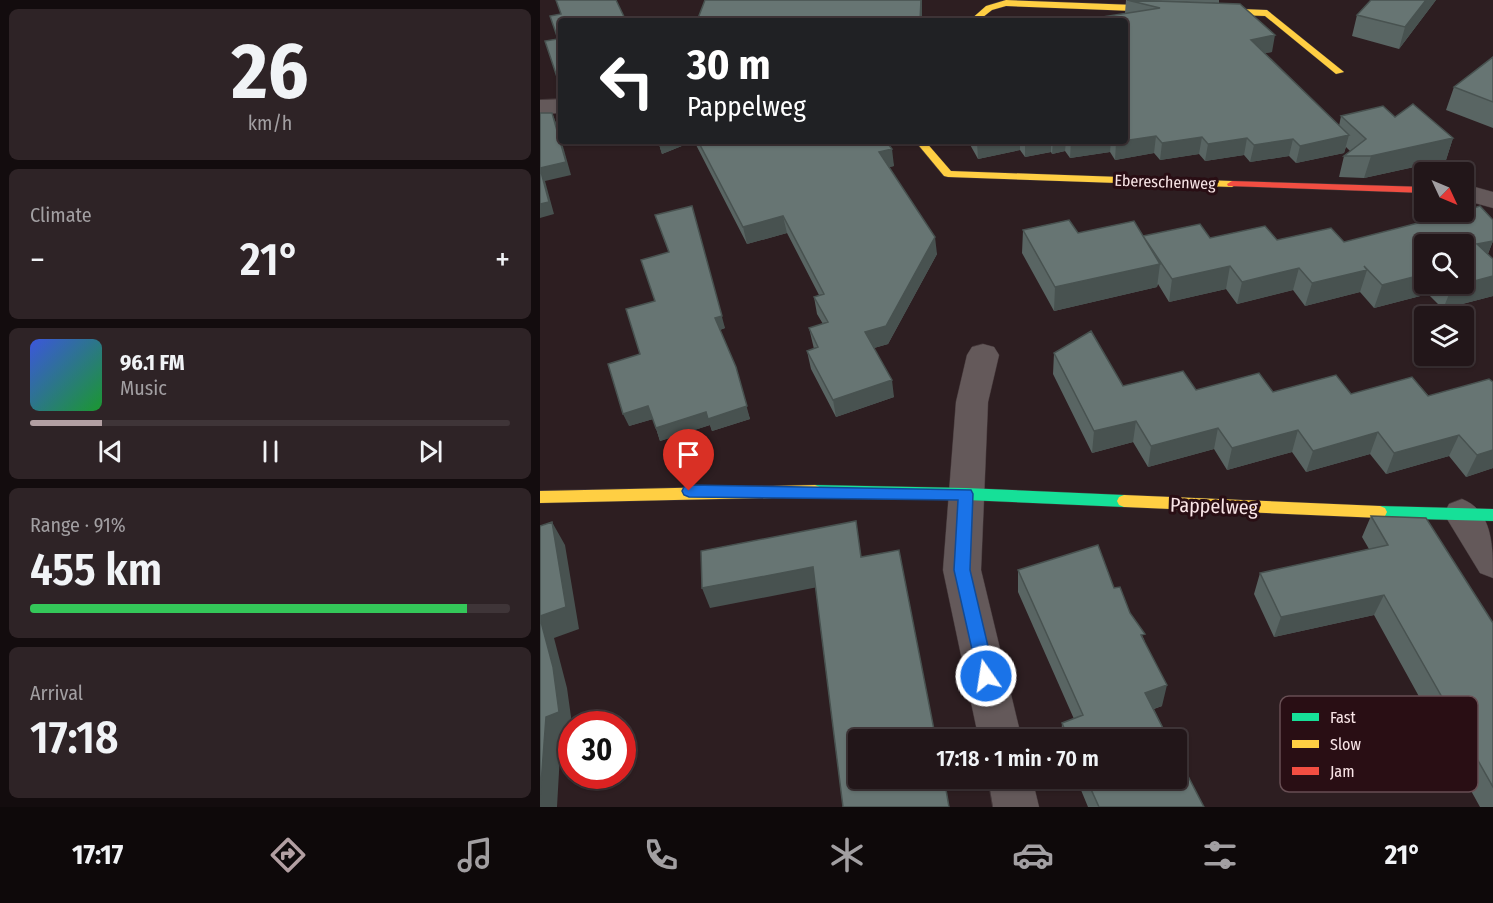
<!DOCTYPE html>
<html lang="en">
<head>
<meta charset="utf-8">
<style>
	body { margin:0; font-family:"Fira Sans Condensed",sans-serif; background:#2e2326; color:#f1f3f6; height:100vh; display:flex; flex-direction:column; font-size:22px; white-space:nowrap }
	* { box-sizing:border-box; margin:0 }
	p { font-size:20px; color:#a29fa2 }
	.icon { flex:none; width:33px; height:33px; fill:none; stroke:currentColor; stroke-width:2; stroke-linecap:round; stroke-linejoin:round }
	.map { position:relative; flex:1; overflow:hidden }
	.sheet { display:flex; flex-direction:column; gap:9px; padding:9px; background:#130c0e; width:540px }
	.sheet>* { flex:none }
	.guide { position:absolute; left:18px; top:18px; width:570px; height:126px; border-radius:6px; box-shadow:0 2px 4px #0004,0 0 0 2px #3f3538; background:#202124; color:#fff; overflow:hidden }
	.needle { width:39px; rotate:134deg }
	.buttons { position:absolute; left:874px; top:162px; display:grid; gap:12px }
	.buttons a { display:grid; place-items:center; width:60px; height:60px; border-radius:6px; background:#221619; box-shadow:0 2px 4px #0004,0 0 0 2px #3f3538; font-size:30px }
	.speed { position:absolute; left:18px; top:711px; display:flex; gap:12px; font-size:30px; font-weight:700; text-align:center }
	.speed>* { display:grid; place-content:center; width:78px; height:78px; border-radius:50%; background:#221619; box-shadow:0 2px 4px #0004,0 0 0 2px #3f3538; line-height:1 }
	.speed .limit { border:9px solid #d22; background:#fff; color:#111 }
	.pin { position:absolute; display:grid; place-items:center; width:51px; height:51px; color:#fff; margin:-62px -26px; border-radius:50% 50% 50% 0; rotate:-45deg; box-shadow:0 0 6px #0007 }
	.pin .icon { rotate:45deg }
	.me { position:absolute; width:66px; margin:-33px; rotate:347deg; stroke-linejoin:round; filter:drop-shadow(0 0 4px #0008) }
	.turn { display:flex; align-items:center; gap:21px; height:126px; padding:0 30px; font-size:27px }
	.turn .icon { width:78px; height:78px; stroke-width:2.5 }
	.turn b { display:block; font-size:42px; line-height:51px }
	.big { font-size:45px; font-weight:600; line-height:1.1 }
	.sheet .widget { flex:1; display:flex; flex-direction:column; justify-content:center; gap:9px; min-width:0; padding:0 21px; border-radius:9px; background:#2e2326 }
	.sheet .dial { align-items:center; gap:0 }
	.dial b { font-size:78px; line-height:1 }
	.song { display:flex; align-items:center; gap:18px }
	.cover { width:72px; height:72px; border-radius:9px; background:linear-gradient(135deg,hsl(230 70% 55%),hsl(130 70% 35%)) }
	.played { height:6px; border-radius:3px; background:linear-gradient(90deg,#b29fa2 15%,#3f3538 15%) }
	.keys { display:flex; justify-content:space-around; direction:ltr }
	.heat { display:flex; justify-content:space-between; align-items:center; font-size:33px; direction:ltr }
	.charge { height:9px; border-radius:4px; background:linear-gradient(90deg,#34c759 91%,#3f3538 0) }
	.trip { position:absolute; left:308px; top:729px; width:339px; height:60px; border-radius:6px; background:#221619; box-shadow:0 2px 4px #0004,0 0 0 2px #3f3538; font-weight:600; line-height:60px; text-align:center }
	.menu { display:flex; height:96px; justify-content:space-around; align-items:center; background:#0e090a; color:#a29fa2 }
	.menu .icon { width:42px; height:42px }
	.menu .on { color:#b29fa2 }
	.menu b { font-size:27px; color:#f1f3f6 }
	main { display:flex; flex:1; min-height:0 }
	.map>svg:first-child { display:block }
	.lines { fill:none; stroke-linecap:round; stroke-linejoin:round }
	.street-casing { stroke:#45393b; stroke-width:1 }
	.fast-casing { stroke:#45393b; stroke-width:1 }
	.slow-casing { stroke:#45393b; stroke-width:1 }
	.jam-casing { stroke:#45393b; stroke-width:1 }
	.street { fill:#64595a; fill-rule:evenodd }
	.fast { fill:#16e098; fill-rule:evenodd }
	.slow { fill:#ffcf43; fill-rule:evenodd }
	.jam { fill:#f24e42; fill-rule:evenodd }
	.wall { fill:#596563; fill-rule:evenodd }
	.shaded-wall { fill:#485250 }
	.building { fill:#677573; stroke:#485250; stroke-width:1.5 }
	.route { fill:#1a73e8; stroke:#114b97; stroke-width:1.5 }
	.labels { text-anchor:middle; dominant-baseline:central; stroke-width:6; stroke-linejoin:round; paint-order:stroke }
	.far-street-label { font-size:16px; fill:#f9e5e7; stroke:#290e14 }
	.street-label { font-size:20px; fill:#f9e5e7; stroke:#290e14 }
	.key { fill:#290e14; stroke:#674e53; stroke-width:1.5 }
	.key-label { font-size:16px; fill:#f9e5e7 }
</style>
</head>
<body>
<main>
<section class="sheet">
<div class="widget dial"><b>26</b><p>km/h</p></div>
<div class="widget"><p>Climate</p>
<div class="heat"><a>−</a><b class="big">21°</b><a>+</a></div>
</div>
<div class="widget">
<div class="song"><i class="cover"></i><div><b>96.1 FM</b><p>Music</p></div></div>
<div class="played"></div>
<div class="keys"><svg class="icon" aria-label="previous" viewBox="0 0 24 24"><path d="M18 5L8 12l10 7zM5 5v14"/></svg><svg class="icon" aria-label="pause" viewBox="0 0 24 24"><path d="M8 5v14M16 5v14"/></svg><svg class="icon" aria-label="next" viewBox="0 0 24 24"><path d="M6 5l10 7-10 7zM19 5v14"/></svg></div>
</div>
<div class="widget"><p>Range · 91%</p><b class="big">455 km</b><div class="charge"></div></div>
<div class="widget"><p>Arrival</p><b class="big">17:18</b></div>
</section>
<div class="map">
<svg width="953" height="807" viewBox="0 0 953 807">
	<rect width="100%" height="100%" fill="#2d1e21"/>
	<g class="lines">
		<defs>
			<path id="street" d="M21,99v14l-21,1v-14z
				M924,184l29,8v16l-29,-8z
				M443,344l11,3 5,8 -11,47 -7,168 41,170h-43l-36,-170 13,-168 11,-47 5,-8z
				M922,499c31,12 31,48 31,79l-13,-5 -36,-59 5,-10z
				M448,778h44l7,29h-46z"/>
			<path id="fast" d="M275,485l151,3 158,7 5,2 2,4 -2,4 -5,2 -158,-7 -151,-3 -5,-2 -2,-4 2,-4z
				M840,506l113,3v12l-113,-3 -5,-2 -2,-4 2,-4z"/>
			<path id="slow" d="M466,0l261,10 77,62 -8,2 -71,-58 -259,-10 -14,4 -14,11h-9l17,-15z
				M375,141h10l26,30 281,10 5,3 -5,3 -284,-10 -4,-1z
				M275,485l5,2 2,4 -2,4 -5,2 -275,6v-12z
				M584,495l256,11 5,2 2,4 -2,4 -5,2 -256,-11 -5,-2 -2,-4 2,-4z"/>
			<path id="jam" d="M692,181l193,6v6l-197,-7 -1,-2z"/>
		</defs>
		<!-- street casing -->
		<use href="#street" class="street-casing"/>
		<!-- fast casing -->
		<use href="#fast" class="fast-casing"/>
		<!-- slow casing -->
		<use href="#slow" class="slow-casing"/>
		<!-- jam casing -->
		<use href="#jam" class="jam-casing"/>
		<!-- street -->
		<use href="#street" class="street"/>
		<!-- fast -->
		<use href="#fast" class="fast"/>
		<!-- slow -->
		<use href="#slow" class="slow"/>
		<!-- jam -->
		<use href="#jam" class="jam"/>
	</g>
	<!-- wall -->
	<path class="wall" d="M585,0h94v3l-84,-3 105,4 32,48 -8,1 75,73 2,-10 54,1 58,21 -7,22 -82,18 -25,-1 5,-21 6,-5 -4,-4 -2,6 -48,10 -7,-7 -39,6 -6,-7 -39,6 -6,-7 -39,6 -6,-7 -39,7 -5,-8 -40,6 -5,-7 -13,3 -1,-2 -26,5 -5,-7 -42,9 -10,-18h157v-128l1,-13z
		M896,0l-37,49 -47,-13 5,-21z
		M953,57v71l-47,-18 8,-23z
		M118,141h228l8,25 -5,1 48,87 -49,90 -14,4 20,49 -58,20 -25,-48 -4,-18 7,-2 -5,-21 14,-4 -6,-10 -3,-17 5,-2 -32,-62 -40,11 -53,-103 -32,13z
		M940,206l13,14v21l-5,13 5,5v37l-50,13 -15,-15 -54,14 -14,-16 -55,14 -12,-16 -56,14 -11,-15 -57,13 -11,-18 -1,3 -103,24 -32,-58 1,-23 46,-10 9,13 56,-12 9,15 57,-12 10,14 55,-12 12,14 54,-12 13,14 117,-30h3v-1zM885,244h39v40h-39z
		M115,215l70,113 -5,2 30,89 -38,12 -2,-6 -50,16 -7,-22 -24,7 11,-72 29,-101z
		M514,353l69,33 73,4 155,4 61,-17 81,91 -27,9 -17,-21 -63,18 -16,-20 -64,18 -14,-20 -65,18 -13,-21 -66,18 -15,-25 -41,11 -39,-79z
		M831,516l122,107v184h-13l-106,-192 -100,22 -20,-43 6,-21 109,-24 -7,-12z
		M478,570l96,18 16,25 14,26 18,67 -8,3 15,31h-108l1,-17 12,-4 -56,-127z
		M536,778h100l28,29h-116z"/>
	<!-- shaded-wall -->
	<path class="shaded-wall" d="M381,0h1v21h-2z
		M886,0h10l-37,49 6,-22z
		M735,35l-3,17 -24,4 3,-16z
		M12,113l5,12 14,50 -26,6 9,33 -14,4v-50z
		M809,135l-5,18 -48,10 4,-17z
		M616,136l-2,17 -39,7 1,-18z
		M662,137l-3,17 -39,6 2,-17z
		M707,138l-3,17 -39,6 3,-17z
		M913,138l-7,22 -82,18 7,-22z
		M753,139l-4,17 -39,6 4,-17z
		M118,141h36l-32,13z
		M441,141h39v9l-42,9 -1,-17z
		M485,141h26v11l-26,5z
		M513,141h13l-1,10 -13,3z
		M531,141h40l-1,11 -40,6z
		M352,149l2,17 -13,3 -2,-17z
		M152,206l33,122 -6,2 -4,-12z
		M243,216l4,17 -40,11 -4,-17z
		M395,237l2,17 -49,90 -21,6 -2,-18z
		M953,241l-9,22 -7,-19z
		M620,264l-3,23 -103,24 1,-24z
		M690,266l-4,23 -57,13 3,-23z
		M759,268l-6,22 -56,14 5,-22z
		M827,270l-7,22 -55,14 7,-23z
		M885,274v10h7l-4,10 -54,14 8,-23z
		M953,276v20l-50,13 9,-22z
		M196,367l14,52 -38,12 -2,-6 -50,16 -4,-13z
		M352,380l2,17 -58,20 -3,-17z
		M108,406l5,13 -24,7 -6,-12z
		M596,421l-3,21 -41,11 2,-22z
		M678,428l-4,21 -66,18 3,-21z
		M758,430l-6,22 -65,18 5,-22z
		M838,432l-8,22 -64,18 7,-21z
		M919,435l-10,21 -63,18 8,-21z
		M953,450v18l-27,9 11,-22z
		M12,522l13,23 14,84 -25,9 13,50 5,36v9l-11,4 -4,70h-17v-191z
		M273,567l5,20 -108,21 -8,-20z
		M844,595l-10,20 -100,22 7,-20z
		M627,685l-5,21 -21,7 4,-20z"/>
	<!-- building -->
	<path class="building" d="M16,0h60l10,21h-65v68l-16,-48 13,-2 -8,-23 11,-2z
		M165,0h216l-1,21h-223z
		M587,0l113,4 35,31 -24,5 98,95 -49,11 -7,-7 -39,6 -7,-7 -39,6 -6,-7 -40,6 -6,-7 -40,6 -1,-1h10v-120h-48l83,-13z
		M831,0h55l-21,27 -48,-12z
		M953,57v45l-39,-15z
		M873,104l40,34 -82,18h-27l22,-17 -25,-23 42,-10 12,11z
		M0,113h12l14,49 -26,6z
		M158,141h188l6,8 -13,3 56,85 -49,89 -21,6 27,48 -59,20 -26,-49 11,-4 -9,-19 19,-6 -14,-25 10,-3 -41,-78 -40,11z
		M0,168l9,34 -9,2z
		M152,206l30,110 -7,2 21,49 11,39 -39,13 -2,-7 -50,16 -8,-22 -25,8 -15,-50 32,-10 -14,-45 29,-8 -14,-41 28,-8 -14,-37z
		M940,206l13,14v21l-16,3 16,15v17l-41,11 -4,-3h16v-40h-39v30l-43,11 -18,-19 3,4 -55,13 -13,-15 -57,14 -12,-16 -58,13 -29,-43 57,-12 10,14 55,-12 12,14 54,-12 13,14 117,-30h3v-1z
		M529,220l9,13 56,-12 26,43 -105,23 -32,-57z
		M551,331l32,55 60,-15 13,19 63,-17 14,19 63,-17 15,19 61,-17 16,19 61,-17 4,3v68l-16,5 -18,-20 -65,18 -16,-21 -65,19 -15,-21 -66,18 -14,-20 -67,18 -15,-25 -42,10 -40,-78z
		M831,516l55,2 67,105v164l-109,-192 -103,22 -21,-44 128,-28z
		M316,521l5,36 38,-7 37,190h-78v38h86l5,29h-106l-30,-240 -111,21 -1,-37z
		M12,522l14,85 -26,9v-90z
		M558,545l16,43 6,-1 10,26 15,21 -4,1 26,50 -22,8 24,47h-100l-7,-17 21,-8 -65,-145z
		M0,618l13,49 6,45 -13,5 -6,81z
		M636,753l28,54h-105l-13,-29h90z"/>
	<!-- route -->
	<path class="route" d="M149,485l282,5 2,4 -3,76 25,106 -3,6 -6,2 -6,-2 -2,-6 -24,-106 4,-70 -269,-3 -5,-2 -2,-4 2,-4z"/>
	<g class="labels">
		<!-- far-street labels -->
		<g class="far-street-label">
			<text transform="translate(625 182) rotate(2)">Ebereschenweg</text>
		</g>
		<!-- street labels -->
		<g class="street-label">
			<text transform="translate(674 506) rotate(2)">Pappelweg</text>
		</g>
	</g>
	<!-- legend -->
	<rect x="740" y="696" width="198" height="96" rx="9" class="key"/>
	<rect x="752" y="713" width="27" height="8" fill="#16e098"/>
	<rect x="752" y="740" width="27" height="8" fill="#ffcf43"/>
	<rect x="752" y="767" width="27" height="8" fill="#f24e42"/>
	<g class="key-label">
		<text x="790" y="723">Fast</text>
		<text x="790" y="750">Slow</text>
		<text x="790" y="777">Jam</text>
	</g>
</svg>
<div class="buttons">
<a><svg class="needle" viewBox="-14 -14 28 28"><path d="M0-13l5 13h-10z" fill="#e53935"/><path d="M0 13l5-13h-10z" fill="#a29fa2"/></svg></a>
<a><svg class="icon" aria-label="search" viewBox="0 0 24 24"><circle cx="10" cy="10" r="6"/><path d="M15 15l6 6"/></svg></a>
<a><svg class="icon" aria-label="layers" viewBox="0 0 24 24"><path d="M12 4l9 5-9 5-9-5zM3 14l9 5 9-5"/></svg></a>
</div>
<div class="speed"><div class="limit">30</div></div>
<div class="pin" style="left:149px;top:491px;background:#d93025"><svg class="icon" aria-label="arrive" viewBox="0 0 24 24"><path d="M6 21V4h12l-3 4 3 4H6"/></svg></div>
<svg class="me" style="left:446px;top:676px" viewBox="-20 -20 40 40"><circle r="17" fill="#1a73e8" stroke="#fff" stroke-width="3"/><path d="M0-11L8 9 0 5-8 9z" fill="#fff"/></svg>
<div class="trip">17:18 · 1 min · 70 m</div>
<div class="guide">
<div class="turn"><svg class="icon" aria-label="left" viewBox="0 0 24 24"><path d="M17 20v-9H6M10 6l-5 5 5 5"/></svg><div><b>30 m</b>Pappelweg</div></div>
</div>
</div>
</main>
<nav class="menu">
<b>17:17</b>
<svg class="icon on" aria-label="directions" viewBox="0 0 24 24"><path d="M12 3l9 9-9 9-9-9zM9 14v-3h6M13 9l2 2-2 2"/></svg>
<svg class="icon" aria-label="music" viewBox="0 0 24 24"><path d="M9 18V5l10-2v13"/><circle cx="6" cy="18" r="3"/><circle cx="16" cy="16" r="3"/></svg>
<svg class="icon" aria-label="phone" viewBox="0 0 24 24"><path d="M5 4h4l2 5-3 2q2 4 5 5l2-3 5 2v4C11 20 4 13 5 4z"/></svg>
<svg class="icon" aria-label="climate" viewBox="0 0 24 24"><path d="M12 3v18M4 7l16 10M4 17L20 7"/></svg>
<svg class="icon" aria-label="car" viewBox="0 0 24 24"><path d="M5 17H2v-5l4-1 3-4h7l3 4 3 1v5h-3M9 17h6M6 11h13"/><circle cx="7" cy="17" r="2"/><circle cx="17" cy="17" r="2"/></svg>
<svg class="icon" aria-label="filters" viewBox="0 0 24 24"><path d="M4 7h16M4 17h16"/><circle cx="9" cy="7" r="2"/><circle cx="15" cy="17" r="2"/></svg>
<b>21°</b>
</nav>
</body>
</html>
